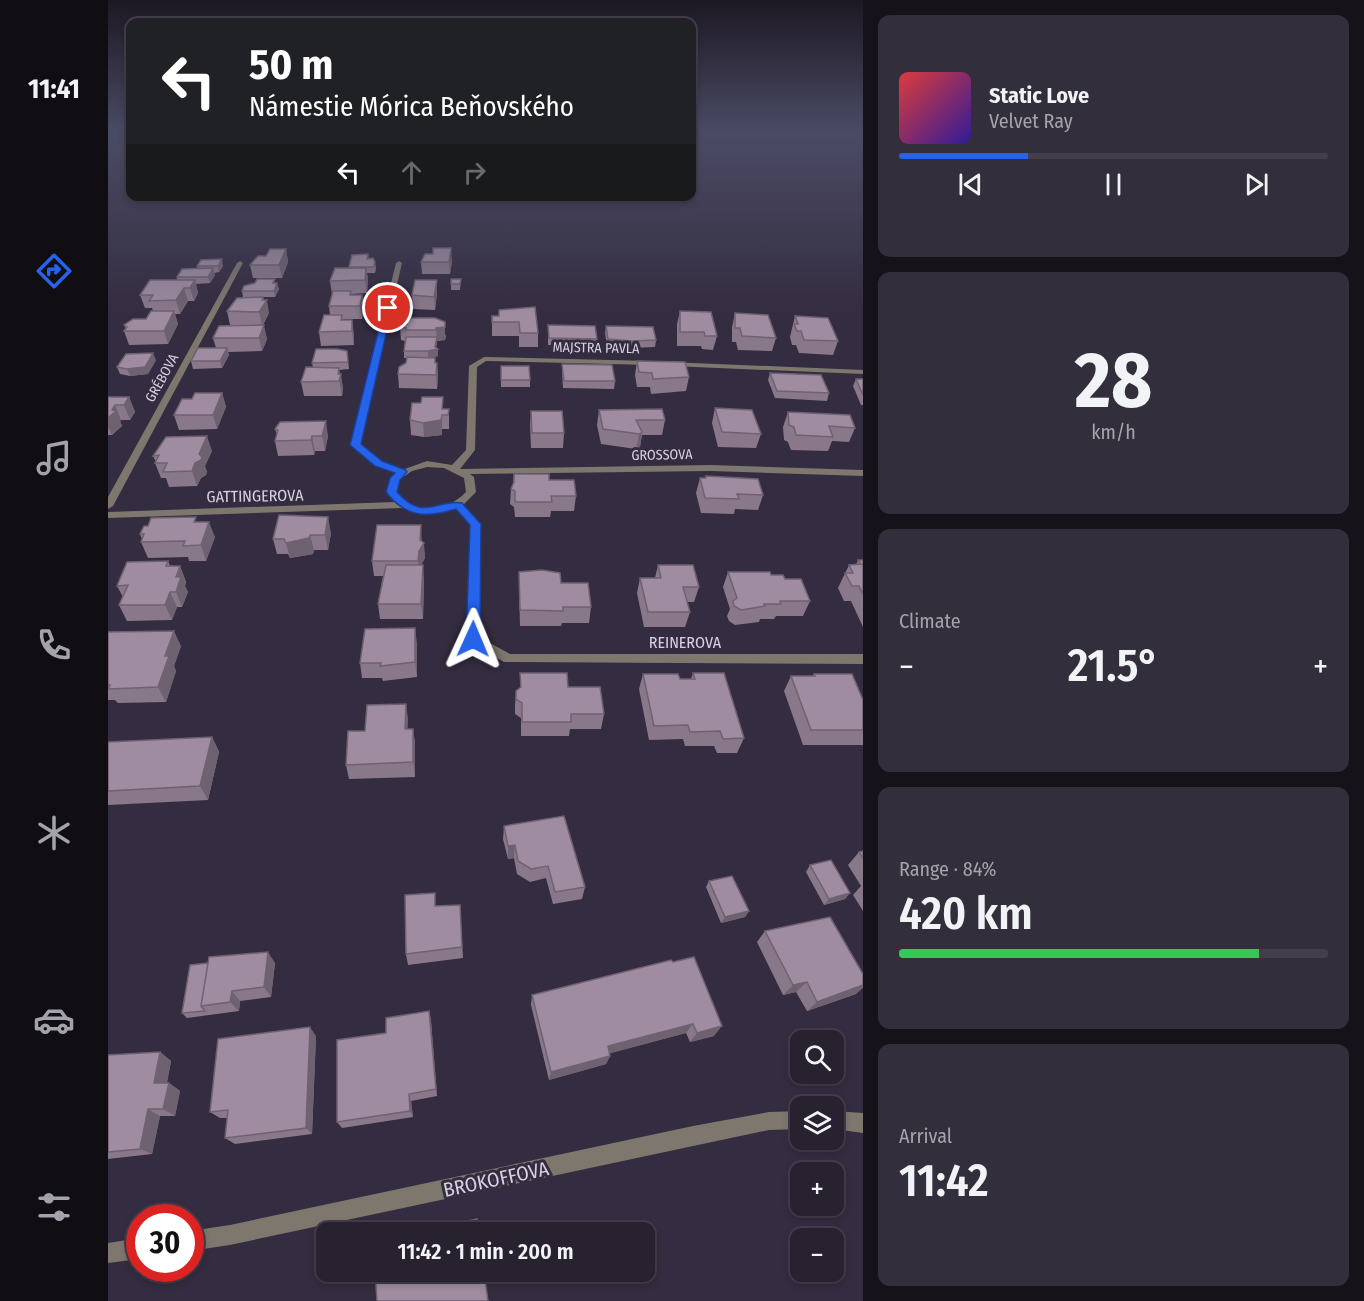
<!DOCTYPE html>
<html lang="en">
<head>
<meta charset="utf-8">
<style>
	body { margin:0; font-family:"Fira Sans Condensed",sans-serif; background:#332e3c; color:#f1f3f6; height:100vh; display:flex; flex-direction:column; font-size:22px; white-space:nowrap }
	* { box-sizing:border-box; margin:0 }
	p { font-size:20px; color:#a4a3ab }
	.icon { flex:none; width:33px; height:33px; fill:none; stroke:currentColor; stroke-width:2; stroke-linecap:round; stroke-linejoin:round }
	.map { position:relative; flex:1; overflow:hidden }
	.panel { display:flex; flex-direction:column; gap:15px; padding:15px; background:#15121a; width:501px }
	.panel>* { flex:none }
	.top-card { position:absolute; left:18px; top:18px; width:570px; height:183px; border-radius:12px; box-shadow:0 3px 9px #0003,0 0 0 2px #433e4c; background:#202124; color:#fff; overflow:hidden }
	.buttons { position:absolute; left:682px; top:1030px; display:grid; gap:12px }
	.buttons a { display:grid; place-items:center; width:54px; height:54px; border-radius:12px; background:#272130; box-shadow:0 3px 9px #0003,0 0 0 2px #433e4c; font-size:30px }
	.speed { position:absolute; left:18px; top:1204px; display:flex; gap:12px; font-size:30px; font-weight:700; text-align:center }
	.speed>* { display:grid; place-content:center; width:78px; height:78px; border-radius:50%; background:#272130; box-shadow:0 3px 9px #0003,0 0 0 2px #433e4c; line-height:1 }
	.speed .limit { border:9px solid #d22; background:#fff; color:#111 }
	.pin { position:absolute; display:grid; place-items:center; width:51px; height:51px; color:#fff; margin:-26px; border:3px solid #fff; border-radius:50%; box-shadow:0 2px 6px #0007 }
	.me { position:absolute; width:66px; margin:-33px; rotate:1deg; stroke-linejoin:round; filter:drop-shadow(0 0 4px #0008) }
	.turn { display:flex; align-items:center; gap:21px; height:126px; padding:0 24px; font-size:27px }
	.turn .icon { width:78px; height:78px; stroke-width:2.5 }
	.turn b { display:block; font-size:42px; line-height:51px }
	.lanes { display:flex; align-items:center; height:57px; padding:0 24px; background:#0003; justify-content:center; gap:30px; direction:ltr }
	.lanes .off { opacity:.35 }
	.big { font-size:45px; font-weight:600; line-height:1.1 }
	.panel .tile { flex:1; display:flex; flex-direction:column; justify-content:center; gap:9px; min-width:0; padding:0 21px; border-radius:12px; background:#332e3c }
	.panel .dial { align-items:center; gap:0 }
	.dial b { font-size:78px; line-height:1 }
	.song { display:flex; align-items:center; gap:18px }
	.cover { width:72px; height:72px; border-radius:9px; background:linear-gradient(135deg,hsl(0 70% 55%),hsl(250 70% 35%)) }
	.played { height:6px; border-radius:3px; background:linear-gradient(90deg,#2563eb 30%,#433e4c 30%) }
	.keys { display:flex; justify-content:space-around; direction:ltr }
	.heat { display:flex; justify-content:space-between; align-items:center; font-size:33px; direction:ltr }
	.charge { height:9px; border-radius:4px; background:linear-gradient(90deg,#34c759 84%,#433e4c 0) }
	.trip { position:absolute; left:208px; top:1222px; width:339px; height:60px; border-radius:12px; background:#272130; box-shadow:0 3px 9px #0003,0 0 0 2px #433e4c; font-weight:600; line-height:60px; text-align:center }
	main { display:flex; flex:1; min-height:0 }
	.dock { display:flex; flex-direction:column; width:108px; justify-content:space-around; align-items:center; background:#100d13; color:#a4a3ab }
	.dock .icon { width:42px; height:42px }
	.dock .active { color:#2563eb }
	.dock b { font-size:27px; color:#f1f3f6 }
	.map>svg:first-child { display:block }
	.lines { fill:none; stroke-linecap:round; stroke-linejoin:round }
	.street { fill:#7e776e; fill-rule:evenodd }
	.wall { fill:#89788a }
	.shaded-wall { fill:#6f6270 }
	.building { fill:#9f8ca0; stroke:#6f6270; stroke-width:1.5 }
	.route { fill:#2563eb; stroke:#184099; stroke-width:1.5 }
	.labels { text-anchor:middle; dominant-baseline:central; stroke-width:6; stroke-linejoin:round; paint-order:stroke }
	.far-street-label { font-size:14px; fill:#d6d1df; stroke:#342c40 }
	.street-label { font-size:16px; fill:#d6d1df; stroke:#342c40 }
	.near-street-label { font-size:20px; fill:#d6d1df; stroke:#342c40 }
</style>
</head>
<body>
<main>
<nav class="dock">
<b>11:41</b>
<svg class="icon active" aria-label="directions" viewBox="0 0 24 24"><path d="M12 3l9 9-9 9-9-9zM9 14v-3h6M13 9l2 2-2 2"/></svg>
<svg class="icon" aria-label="music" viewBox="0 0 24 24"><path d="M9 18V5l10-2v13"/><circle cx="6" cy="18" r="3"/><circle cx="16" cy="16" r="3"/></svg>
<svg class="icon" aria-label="phone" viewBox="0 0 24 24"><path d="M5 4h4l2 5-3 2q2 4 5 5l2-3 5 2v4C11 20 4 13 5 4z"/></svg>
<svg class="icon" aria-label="climate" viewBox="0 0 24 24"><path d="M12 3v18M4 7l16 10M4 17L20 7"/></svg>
<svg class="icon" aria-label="car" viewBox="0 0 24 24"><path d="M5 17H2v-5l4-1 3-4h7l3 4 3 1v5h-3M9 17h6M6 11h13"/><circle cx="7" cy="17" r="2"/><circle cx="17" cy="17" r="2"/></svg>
<svg class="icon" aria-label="filters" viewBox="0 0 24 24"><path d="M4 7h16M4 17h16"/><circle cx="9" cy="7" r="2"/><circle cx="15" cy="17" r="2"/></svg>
</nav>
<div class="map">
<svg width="755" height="1301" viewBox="0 0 755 1301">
	<rect width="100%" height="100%" fill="#342c40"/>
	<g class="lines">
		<!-- street -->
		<path class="street" d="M132,261l3,2 -130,243 -5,3v-12l129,-234z
			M291,261l3,2 -42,181 22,17 20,9 25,-9 25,4 14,-15 3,-84 15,-9 167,4 4,2 -4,2 -165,-4 -9,6 -2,83 -15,19 251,-4 152,5v6l-152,-5 -241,3 4,3 2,15 -13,13 17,19 -1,113 31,17h353v10l-359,-2 -35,-20 -2,-3 3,-114 -14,-16c-18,6 -36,8 -54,-1l-294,10v-6l287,-10 -8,-10 3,-13 6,-5 -20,-9 -25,-20 45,-182zM319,467l17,1 20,10 2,14c-19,20 -51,24 -69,0l2,-12 13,-9z
			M560,362l195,8v4l-192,-8h-3z
			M693,1111v18l-32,1 -76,16 -463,99 -40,6v-20l40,-6 463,-99 76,-14z
			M726,1111l29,2v20l-29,-4z
			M32,1238v21l-32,4v-20z"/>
	</g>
	<!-- wall -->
	<path class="wall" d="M178,249l2,13 -6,16h-29l-3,-13 16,-9z
		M260,254l1,5 6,3 1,6 -1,5h-8l1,7 -1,13 -16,1v1h11l2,13 -2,11h-19v1h9l2,25 -33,1 -2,-14 11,-17 -1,-9 3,-12 -2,-13z
		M344,261l-2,13h-28l-1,-12z
		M89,266h26l-4,6 -5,1 1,2 -5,8 -14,1 2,9 -4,8h-6l-8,13h-5l3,10 -10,20 -39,1 -5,-14 2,-2 -2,-4 22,-6 7,-8 -1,-3h-7l-5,-13 37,-15v-3l21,-8z
		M353,279l-1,11h-9v-6z
		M167,283l4,6 -4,8h-12l6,16 -6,12 4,14 -5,12 -34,1 1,3 -7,13 -29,1 -2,-8 25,-13 -3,-10 45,-13h-28l-3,-14 16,-14 -1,-6z
		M329,293l-2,17 -22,-1 -1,-14z
		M391,310l39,23v14h-19v-11h-27v-20h7z
		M572,311l37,25 -4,14 -11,-1 -1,-3h-24v-22z
		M627,313l41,25 -4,13 -34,-1 -2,-8h-4v-15z
		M687,316l43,25 -5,14 -34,-2 -3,-8h-4l-2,-8z
		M327,318l11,18 -1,4 -8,1 -1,7 2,8 -6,2 4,5h1l1,14 -1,12 -38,-1 -1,-14 8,-11 1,-5h-3v-7l1,-10 -4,-1 -1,-13z
		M440,325l49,14 -1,7 -48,-1z
		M498,326l50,14 -1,7 -25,1 -23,-2 -2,-13z
		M239,351l2,18 -10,1 4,18 -1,8h-38l-3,-14 12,-15 -1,-4z
		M48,360l-8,14 -18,2 -10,-2 -3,-7z
		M529,361l52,16 -3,14 -35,3 -1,-7h-13l-2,-12z
		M454,364l53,17 -1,8 -51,-1 -1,-16z
		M393,366l29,14v7h-29z
		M662,373l59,20 -2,8 -52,-3 -7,-18z
		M748,379h7v26h-2l-8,-19z
		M114,393l4,14 -9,22 -38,1 -5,-15 18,-16z
		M0,397h21l6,15 -5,8h-9l-1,1 2,5 -10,9h-4z
		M607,408l46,26 -5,14 -38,-1 -6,-24z
		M336,409h5v20h-7v6l-18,2 -13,-2 -1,-15z
		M491,410l66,10 -3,15h-20l-2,12 -4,2 -35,-5 -4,-19z
		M423,411l33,22 -1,15h-32l-1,-23z
		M680,412l67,16 -6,14 -17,-1 -4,10 -37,-1 -3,-8 -4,-2 -1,-13z
		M167,429l53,7 -3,15h-10l-1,4 -36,1 -3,-15 2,-6z
		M104,451l-7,15 2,6 -1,3 -5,3 -4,8 -28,1 -3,-9h-5l-6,-15 1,-1 -3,-6z
		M406,474l35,6 27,16 -2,15h-23l-1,6h-35l-1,-10 -4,-3 1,-15 2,-5z
		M598,476l57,19 -5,15 -23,-1 -1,5 -33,-1 -5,-20 4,-15h5z
		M90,522l17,15 -9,24h-17l-1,-4 -40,1 -7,-16 1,-3 -2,-5z
		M223,533l-3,17h-14l-1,4 -23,4 -2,-4h-11l-4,-15z
		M315,542l2,16 -4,7 3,15 -1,39h-43l-2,-15 5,-28h-9l-2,-15z
		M750,560h5v67l-12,-26h-7l-6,-13 11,-23h7z
		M60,561l2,5h10l6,16 -1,4 3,6 -6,15h-5l-5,13 -45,1 -8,-16 4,-8 -6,-11z
		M550,565l41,22 -5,15h-7l3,10 -5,15h-41l-7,-34 3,-15h15z
		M411,572l42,11 30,24 -2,16h-27l-1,3h-41l-1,-38z
		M620,572l43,3 14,4 25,22 -7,15h-27l-2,3h-14l-1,3 -24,3 -6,-4 -2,-5 3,-7 -7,-22z
		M0,632l73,14 -7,20 2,5 -10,31 -48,1 -3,-3h-7z
		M309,643v34l-34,4 -1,-3h-20l-2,-15z
		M412,673l48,14 36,27 -3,15h-31l-1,7h-48v-18l-6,-4v-8l1,-15 4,-3z
		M585,673l51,65 -7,15h-20l-3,-7h-29l-2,-7 -34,1 -10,-51 4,-15 37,5h11z
		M706,674l49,26v45h-60l-19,-54 7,-15h22z
		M300,718l-1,11h6l2,14v34l-66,2 -3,-14 19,-34z
		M104,737l7,15 -11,48 -100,5v-63z
		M396,826l81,61 -3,12 -29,5 -7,-26 -16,4 -13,-8 -3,-16 -6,1 -5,-20z
		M755,851v60l-10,-16 8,-9 -13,-21 11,-13z
		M702,865l40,28 -5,6 -21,6 -18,-33z
		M601,881l40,30 -4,6 -24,6 -15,-36z
		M352,905l3,53 -55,7 -2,-11 30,-48z
		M657,931l91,63 -49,17 -11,-19 -13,3 -26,-53z
		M563,960l43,76 -24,6 -4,-9 -76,20v3l-4,8 -57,16 -18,-75 1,-10z
		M167,963l-4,34 -31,4 -1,10 -52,7 -5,-5z
		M321,1011l2,10 6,75 -26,5 2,16 -71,11 -5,-6 49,-89z
		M208,1036l-4,98 -77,10 -10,-6 3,-20h-8l-10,-6z
		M52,1052l11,9 -4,22h2l11,8 -5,25h-15l-8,38 -44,5v-104z"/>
	<!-- shaded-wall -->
	<path class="shaded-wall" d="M343,248l1,13 -2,13 -1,-12z
		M178,249l2,13 -6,16 -3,-13z
		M114,259l1,7 -4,6 -1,-6z
		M105,268l2,7 -5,8 -2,-6z
		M258,268l2,12 -1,13 -2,-13z
		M87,280l3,13 -4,8 -4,-13z
		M329,280v13l-2,17 -1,-13z
		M169,283l2,6 -4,8 -1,-6z
		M76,288l4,13 -8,13 -4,-14z
		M254,295l2,13 -2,11 -2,-13z
		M155,297l1,7 3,-4 2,13 -7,12 -3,-13z
		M66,311l4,13 -10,20 -4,-13z
		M244,320l2,14v11l-2,-14z
		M337,322v18l-8,1v3l-1,-16z
		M156,325l3,14 -5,12 -3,-13z
		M329,337l-1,12h2v7l-10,3v-8z
		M119,348l2,7 -7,13 -2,-7z
		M45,353l3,7 -8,14 -18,2 -3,-7z
		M329,363l1,14 -1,12 -1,-14z
		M231,368l1,10 1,-4 2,14 -1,8 -4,-22z
		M114,393l4,14 -9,22 -4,-14z
		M21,397l6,15 -5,8 -6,-15z
		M7,405l6,15 -1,1 2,5 -10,9 -4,-8v-9z
		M334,415v20l-18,2 -1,-14z
		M218,421l2,15 -3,15 -3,-15z
		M534,432l-2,15 -4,2 3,-15z
		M99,436l5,15 -7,15 2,6 -1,3 -5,3 -4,8 -5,-15z
		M204,436l3,15 -1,4 -3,-15z
		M220,517l3,16 -3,17 -3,-15z
		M101,522l6,15 -9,24 -5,-16z
		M313,525l1,21 2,-3 1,15 -5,8 -1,10 -1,-15z
		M202,535l4,15 -1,4 -23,4 -4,-15z
		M315,565l1,15 -1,39 -2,-15z
		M72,566l6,16 -1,4 3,6 -6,15 -6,-15v-15z
		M62,592l7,15 -5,13 -7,-15z
		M307,628l2,15v34l-2,-15z
		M66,631l7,15 -7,20 2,5 -10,31 -8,-15 7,-31z
		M298,704l2,14 -1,26 -2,-15z
		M305,729l2,14v34l-2,-15z
		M104,737l7,15 -11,48 -8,-14z
		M407,845l-1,13 -6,1v-13z
		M742,893l-5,6 -21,6 5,-6z
		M641,911l-4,6 -24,6 4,-6z
		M160,952l7,11 -4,34 -7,-10z
		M699,982l-11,10 -13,3 10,-10z
		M755,985v3l-7,6 -49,17 10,-9z
		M124,991l8,10 -1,10 -9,-9z
		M321,1011l2,10 6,75 -1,-7z
		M585,1024l-7,9 -82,22 4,-9z
		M614,1026l-8,10 -24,6 7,-9z
		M202,1027l6,9 -4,98 -6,-6z
		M52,1052l11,9 -6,30 -11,-8z
		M502,1056l-4,8 -57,16 2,-8z
		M61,1083l11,8 -5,25 -12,-7z
		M301,1094l2,7 2,16 -3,-6z
		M40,1109l12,7 -8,38 -12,-5z"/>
	<!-- building -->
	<path class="building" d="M325,248h18l-2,14h-28l4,-8h8z
		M162,249h16l-7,16h-29l8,-9h8z
		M260,254l-1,5 6,-1 2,4 -1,5h-25l3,-12z
		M114,259l-4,7h-21l4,-6z
		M105,268l-5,9h-31l5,-8z
		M227,268h31l-1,12 -35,1z
		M149,279h18l-2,4h4l-3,8h-32l2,-5 11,-3z
		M343,279h10l-1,5h-9z
		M42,280h45l-5,8h-6l-8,12 -27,1 4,-6h-13z
		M307,280h22l-3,17 -22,-2z
		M225,291h18l-1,4h12l-2,11h-31z
		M155,297l-1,3h5l-8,12 -32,-1 10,-13z
		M427,307l3,26h-18l-1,-11h-27v-6h7v-6z
		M43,311h23l-10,20h-40l3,-4 -3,-2 9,-6h13z
		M572,311l31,1 6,24h-12l-1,-4h-24z
		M627,313l33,2 8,23 -34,-2 -2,-8h-5z
		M216,315h18l-1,5h11v11l-33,1z
		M687,316l33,2 10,23 -34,-1 -3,-9h-4l-3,-7h4z
		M300,318h27l10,4v5l-9,1v2h-30v-2l-6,-1 7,-3z
		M156,325l-5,13h-46l6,-12z
		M440,325l47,1 2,13 -48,-1z
		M498,326l47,1 3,13 -25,1 -23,-2z
		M298,337h31l-2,10 3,2 -10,2h-24z
		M90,348h29l-7,13h-29z
		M208,349h21l10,2 1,11 -36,1z
		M45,353l-8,14 -18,2 -10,-2 9,-13z
		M299,357l28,1v5h2l-1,12 -38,-1 1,-7 7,-4z
		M529,361l48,1 4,15 -36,2 -1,-6 -13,-1z
		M454,364l50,1 3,16h-51z
		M393,366h28l1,14h-29z
		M198,367l33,1 -1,6h3l-2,7 -38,1z
		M662,373l51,2 8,18 -52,-2z
		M748,379h7v16z
		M87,393h27l-9,22h-39l8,-16h10z
		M0,397h21l-5,8h-9l-3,5 4,1 -8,7z
		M314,397h21l-1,12h7l-1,6h-6l-1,5 -18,3 -13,-3 2,-17h9z
		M607,408l37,2 9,24 -39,-2z
		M554,409l3,11h-29l6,12 -3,2 -36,-5 -4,-19z
		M423,411h31l2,22h-32z
		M680,412l62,3 5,13 -26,-2 4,11 -37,-2 -2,-8 -5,-2z
		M218,421l-4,15h-10l-1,4 -36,1 3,-11 -3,-1 5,-7z
		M99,436l-8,18 3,3 -1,3 -6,3 -3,8 -29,1 4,-9h-12l4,-8 -6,1 13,-19z
		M406,474h35v6h25l2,16h-25l1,6h-37v-11l-4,-2 3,-7z
		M598,476l52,3 5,16 -26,-1 2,5 -34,-1 -5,-20h6z
		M171,515l49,2 -3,18h-15l-1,3 -23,5 -2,-4h-11z
		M88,517l-2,5h15l-8,23 -18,1 2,-5 -44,1 3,-8h-4l4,-8h4l3,-8z
		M269,525h44l-1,15 4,3 -5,8 -1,10h-46z
		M750,560h5v34l-4,-8h-7l-7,-13h8l-4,-8 12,-1z
		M60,561l-2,5h14l-4,11h5l-5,15h-6l-5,13h-46l9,-20 -11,1 10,-24z
		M278,565h37l-2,39h-43z
		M550,565h35l6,22h-16l7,25h-42l-8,-34h21z
		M434,570l18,3 1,10h27l3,24h-28v4l-43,-1 -1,-38z
		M620,572h42l1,3h12l2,4h16l9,22h-30l1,3h-17l1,2 -24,4 -7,-4 -1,-5 4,-3z
		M307,628v34l-35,4 1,-3h-21l5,-34z
		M66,631l-9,25h4l-11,31 -50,2 2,-4h-2v-53z
		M412,673h47l1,14h32l4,27h-33v8h-49v-19l-6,-4v-8l5,-4z
		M585,673h31l20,65 -21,1 -3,-8 -30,1 -2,-7 -34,1 -11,-52h35l2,5h15z
		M706,674h38l11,26v30h-52l-20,-54h24z
		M298,704l-1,25h8v33l-67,3 2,-34h17l2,-26z
		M104,737l-12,49 -92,5v-49z
		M456,816l21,71 -30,5 -7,-26 -17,3 -13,-8 -3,-16 -7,1 -4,-20z
		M755,851v7l-4,-6z
		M723,860l19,33 -21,6 -19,-34z
		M624,876l17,35 -24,6 -16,-36z
		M327,893v13l25,-1 2,42 -56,7 -1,-59z
		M722,917l33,57v11l-46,17 -10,-20 -14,3 -28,-54z
		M160,952l-4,35 -32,4 -2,11 -29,4 8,-49z
		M586,957l28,69 -25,7 -4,-9 -85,22 2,10 -59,16 -19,-77 139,-35 2,2z
		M100,963l-7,43 4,5 -23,2 8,-48z
		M321,1011l7,78 -27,5 1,17 -73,11v-82l49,-7v-15z
		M202,1027l-4,101 -81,10 3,-28 -18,2 8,-73z
		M52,1052l-6,31h15l-6,26h-15l-8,40 -32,3v-97z
		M369,1219l2,14h-61z
		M267,1272h109l4,29h-111z"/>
	<!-- sky -->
	<linearGradient id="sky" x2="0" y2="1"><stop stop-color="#1d1823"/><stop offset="0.42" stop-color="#4a4b64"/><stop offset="1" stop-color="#4a4b64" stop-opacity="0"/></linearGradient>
	<rect width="755" height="315" fill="url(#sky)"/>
	<!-- route -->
	<path class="route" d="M280,306l4,2 -31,136 21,17 24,9 1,2 -7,8 -3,12c27,30 39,7 65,11l19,21 -1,115 -7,5 -7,-5 4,-114 -14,-16c-29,9 -50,9 -70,-17l4,-14 5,-5 -20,-7 -25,-21 34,-137z"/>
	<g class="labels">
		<!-- far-street labels -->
		<g class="far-street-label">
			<text transform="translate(488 348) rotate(1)">MAJSTRA PAVLA</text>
			<text transform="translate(54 378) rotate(-61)">GRÉBOVA</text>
			<text transform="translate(554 455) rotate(-1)">GROSSOVA</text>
		</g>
		<!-- street labels -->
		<g class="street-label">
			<text transform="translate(147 496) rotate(-1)">GATTINGEROVA</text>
			<text x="577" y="642">REINEROVA</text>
		</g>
		<!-- near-street labels -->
		<g class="near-street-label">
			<text transform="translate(388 1179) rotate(-12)">BROKOFFOVA</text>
		</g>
	</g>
</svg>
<div class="buttons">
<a><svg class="icon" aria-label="search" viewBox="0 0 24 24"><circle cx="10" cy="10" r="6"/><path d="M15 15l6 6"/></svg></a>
<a><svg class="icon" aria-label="layers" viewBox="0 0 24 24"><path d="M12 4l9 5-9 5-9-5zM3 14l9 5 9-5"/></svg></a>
<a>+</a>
<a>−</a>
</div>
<div class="speed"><div class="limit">30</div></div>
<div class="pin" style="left:280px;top:308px;background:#d93025"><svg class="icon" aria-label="arrive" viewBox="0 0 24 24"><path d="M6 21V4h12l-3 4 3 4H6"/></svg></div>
<svg class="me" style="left:365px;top:639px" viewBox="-20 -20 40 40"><path d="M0-17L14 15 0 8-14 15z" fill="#2563eb" stroke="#fff" stroke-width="4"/></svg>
<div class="trip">11:42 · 1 min · 200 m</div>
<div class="top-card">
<div class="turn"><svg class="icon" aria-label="left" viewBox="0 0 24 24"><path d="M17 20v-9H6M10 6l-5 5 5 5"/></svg><div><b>50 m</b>Námestie Mórica Beňovského</div></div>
<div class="lanes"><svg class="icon" aria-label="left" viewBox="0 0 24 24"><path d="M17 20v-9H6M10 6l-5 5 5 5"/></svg><svg class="icon off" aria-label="ahead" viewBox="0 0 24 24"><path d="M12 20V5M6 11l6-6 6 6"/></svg><svg class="icon off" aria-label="right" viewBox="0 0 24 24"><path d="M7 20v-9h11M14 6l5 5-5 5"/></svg></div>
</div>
</div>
<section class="panel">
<div class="tile">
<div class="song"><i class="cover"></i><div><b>Static Love</b><p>Velvet Ray</p></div></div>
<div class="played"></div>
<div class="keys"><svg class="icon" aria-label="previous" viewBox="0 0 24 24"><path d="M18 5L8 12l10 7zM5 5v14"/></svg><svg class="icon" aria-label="pause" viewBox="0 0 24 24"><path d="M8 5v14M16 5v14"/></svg><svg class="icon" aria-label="next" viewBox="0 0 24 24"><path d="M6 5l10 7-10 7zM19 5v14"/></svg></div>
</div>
<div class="tile dial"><b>28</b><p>km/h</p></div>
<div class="tile"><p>Climate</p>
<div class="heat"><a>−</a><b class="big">21.5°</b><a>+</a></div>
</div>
<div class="tile"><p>Range · 84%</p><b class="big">420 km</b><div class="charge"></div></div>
<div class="tile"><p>Arrival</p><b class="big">11:42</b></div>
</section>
</main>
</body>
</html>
